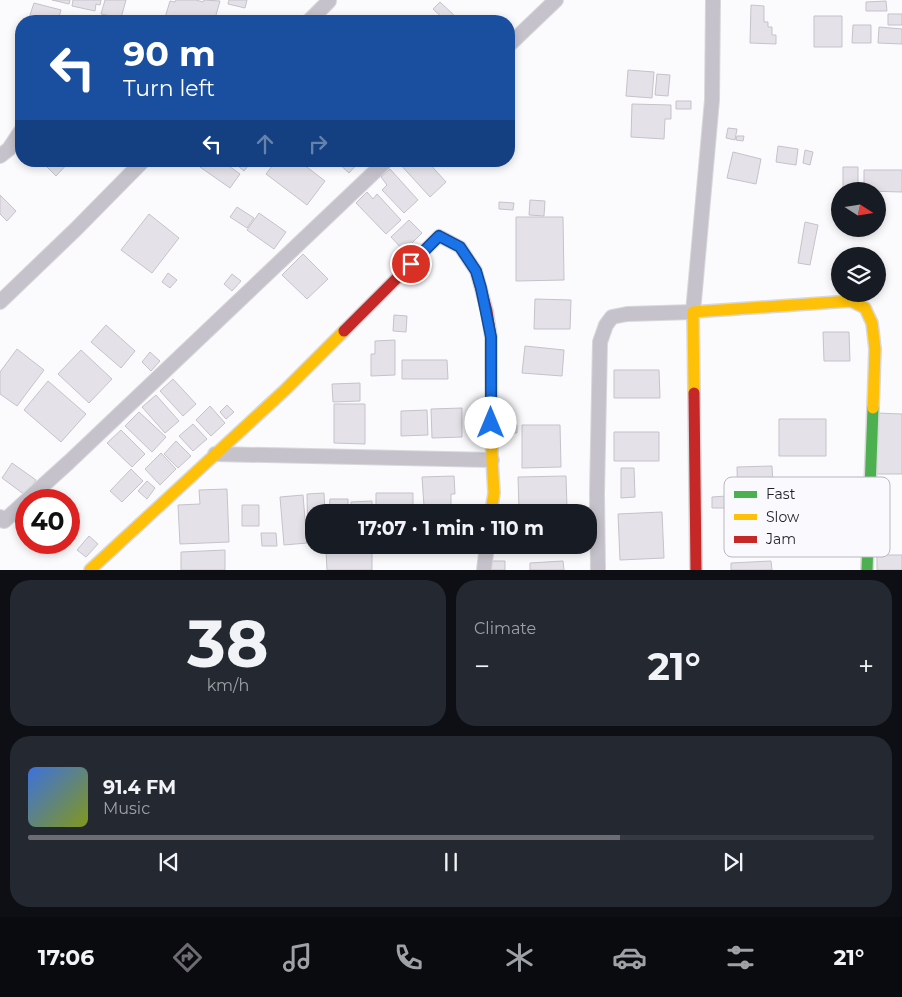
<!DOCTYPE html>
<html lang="en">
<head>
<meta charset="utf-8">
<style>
	body { margin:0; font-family:Montserrat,sans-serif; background:#242831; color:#f1f3f6; height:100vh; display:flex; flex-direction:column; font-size:19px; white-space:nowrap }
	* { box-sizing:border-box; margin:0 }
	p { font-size:16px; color:#9ea1a6 }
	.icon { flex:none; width:28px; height:28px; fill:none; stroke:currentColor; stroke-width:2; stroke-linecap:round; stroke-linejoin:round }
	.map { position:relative; height:570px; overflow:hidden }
	.side { display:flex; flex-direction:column; gap:10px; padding:10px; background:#0d0f14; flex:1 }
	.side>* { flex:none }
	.banner { position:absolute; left:15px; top:15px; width:500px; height:152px; border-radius:20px; box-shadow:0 2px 8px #0003; background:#1a4fa0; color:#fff; overflow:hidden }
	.needle { width:32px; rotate:102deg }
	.controls { position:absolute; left:831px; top:182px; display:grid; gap:10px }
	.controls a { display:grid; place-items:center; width:55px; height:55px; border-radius:50%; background:#171b24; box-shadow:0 2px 8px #0003; font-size:25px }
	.speed { position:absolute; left:15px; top:489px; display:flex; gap:10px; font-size:25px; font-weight:700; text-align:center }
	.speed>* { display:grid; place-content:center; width:65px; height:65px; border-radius:50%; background:#171b24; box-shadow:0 2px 8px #0003; line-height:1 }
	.speed .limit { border:8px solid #d22; background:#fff; color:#111 }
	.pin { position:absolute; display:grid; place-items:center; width:42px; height:42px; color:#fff; margin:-21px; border:2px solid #fff; border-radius:50%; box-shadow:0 1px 5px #0007 }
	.me { position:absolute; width:55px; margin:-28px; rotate:0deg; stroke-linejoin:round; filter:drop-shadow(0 0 4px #0008) }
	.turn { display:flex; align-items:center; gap:18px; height:105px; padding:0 25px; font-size:22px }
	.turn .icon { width:65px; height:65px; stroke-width:2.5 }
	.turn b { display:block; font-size:35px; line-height:42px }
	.lanes { display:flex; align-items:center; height:48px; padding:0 25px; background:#0003; justify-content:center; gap:25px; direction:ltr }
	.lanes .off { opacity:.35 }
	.big { font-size:38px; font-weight:700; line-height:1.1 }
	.side .widget { flex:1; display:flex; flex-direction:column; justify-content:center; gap:8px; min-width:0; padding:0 18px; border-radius:20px; background:#242831 }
	.side .dial { align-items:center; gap:0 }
	.dial b { font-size:65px; line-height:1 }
	.song { display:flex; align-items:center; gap:15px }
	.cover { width:60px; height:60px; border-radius:8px; background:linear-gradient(135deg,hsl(220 70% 55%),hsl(70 70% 35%)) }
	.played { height:5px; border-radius:2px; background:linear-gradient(90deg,#6e6c73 70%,#363941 70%) }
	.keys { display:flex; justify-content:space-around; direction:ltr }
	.heat { display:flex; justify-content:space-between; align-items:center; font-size:28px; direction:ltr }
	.side .tiles { flex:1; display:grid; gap:10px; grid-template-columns:1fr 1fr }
	.widget:last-child { grid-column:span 2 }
	.trip { position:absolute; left:305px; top:504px; width:292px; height:50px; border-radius:20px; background:#171b24; box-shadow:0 2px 8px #0003; font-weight:700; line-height:50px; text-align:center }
	.tab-bar { display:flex; height:80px; justify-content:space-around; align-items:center; background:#090b0e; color:#9ea1a6 }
	.tab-bar .icon { width:35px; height:35px }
	.tab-bar .selected { color:#6e6c73 }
	.tab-bar b { font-size:22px; color:#f1f3f6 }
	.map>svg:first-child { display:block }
	.building { fill:#e4e2e8; stroke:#c5c3c9 }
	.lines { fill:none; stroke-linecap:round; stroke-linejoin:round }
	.street-casing { stroke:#d8d8da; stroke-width:16 }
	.fast-casing { stroke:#d8d8da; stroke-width:14 }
	.slow-casing { stroke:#d8d8da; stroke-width:14 }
	.jam-casing { stroke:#d8d8da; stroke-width:14 }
	.street { stroke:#c5c2cb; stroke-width:14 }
	.fast { stroke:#4caf50; stroke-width:11 }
	.slow { stroke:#ffc107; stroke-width:11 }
	.jam { stroke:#c62828; stroke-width:11 }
	.route-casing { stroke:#114b97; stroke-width:12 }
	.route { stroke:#1a73e8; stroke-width:9 }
	.key { fill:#faf9fe; stroke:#b9b8be; stroke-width:1 }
	.key-label { font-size:14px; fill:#221f28 }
</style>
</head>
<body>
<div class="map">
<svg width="902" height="570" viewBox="0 0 902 570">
	<rect width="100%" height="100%" fill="#fbfafd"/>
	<!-- building -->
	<path class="building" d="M52,0h18l-1,4z
		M73,0h28l-1,5 -4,-1 -1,7 -23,-5z
		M105,0h21l-5,18 -20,-4z
		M176,0h20l7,2 1,-2 16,1 -4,14 2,1 -1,5h-53l6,-20 5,1z
		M229,0h18l-2,8 -17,-4z
		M886,1l1,10h-21v-9z
		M440,2l18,17 -2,2h-10l-13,-12z
		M34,3l27,7 -3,11h-30z
		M751,5l13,1v16h4v5h4v8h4v9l-26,-1z
		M888,14h14v11h-14z
		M814,16h28v31h-28z
		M853,25h18v18h-19z
		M879,27l23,2v15l-24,-1z
		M628,70l26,2 -2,26 -26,-2z
		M657,74l13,1 -2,21 -13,-1z
		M676,101h15v8h-15z
		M632,104l39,1v14h-6l-1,20 -33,-2z
		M728,128l9,1 -2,11 -9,-2z
		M737,136h7l-1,5 -7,-1z
		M778,146l20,3 -2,16 -20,-3z
		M805,150l8,2 -3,13 -7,-2z
		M733,152l28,7 -5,25 -29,-6z
		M41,161h29l-14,15z
		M123,161h10l-5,5z
		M205,161h17l18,13 -10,14 -30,-21z
		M232,161h20l-8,10z
		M276,161h23l26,20 -18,24 -41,-31z
		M338,161h22l-11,12 -12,-11z
		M402,161h25l19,21 -16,15 -31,-34z
		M843,167h15v23l-15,-1z
		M390,169l28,31 -14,13 -22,-23 5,-5 -6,-8z
		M864,170h38v22l-38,-1z
		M367,192l6,7 4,-5 24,26 -15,14 -30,-31z
		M0,195l16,16 -9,10 -7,-7z
		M530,200l15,1 -1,15 -15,-1z
		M499,202l15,1 -1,7 -14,-1z
		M237,207l17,11 -7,10 -17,-11z
		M259,213l27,19 -12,17 -27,-19z
		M149,214l30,24 -27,35 -31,-23z
		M516,217h47l1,63 -48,1z
		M409,220l13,13 -18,18 -13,-14z
		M805,222l13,3 -8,40 -12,-2z
		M303,254l25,25 -21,20 -25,-24z
		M168,273l9,7 -7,8 -8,-6z
		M232,274l9,7 -9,10 -8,-7z
		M535,299l36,1 -1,29h-36z
		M394,315l13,1 -1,16 -13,-1z
		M106,325l29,26 -14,17 -30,-26z
		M823,332h26l1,29h-26z
		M395,340v35l-24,1v-22h4v-13z
		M525,346l39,4 -2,26 -40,-3z
		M17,349l27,21 -27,36 -17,-12v-22z
		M81,350l31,29 -23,24 -31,-29z
		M150,352l10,9 -9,10 -9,-9z
		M402,360h45l1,19h-46z
		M614,370h45l1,28h-46z
		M173,379l23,25 -13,12 -23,-25z
		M48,381l38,33 -25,28 -37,-32z
		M360,383v18l-27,1 -1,-18z
		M156,395l23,26 -14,12 -23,-26z
		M334,404h31v40l-31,-1z
		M227,405l7,7 -8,7 -6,-7z
		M210,406l15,17 -14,13 -15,-16z
		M462,408v29l-30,1 -1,-29z
		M427,410l1,25 -27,1v-25z
		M139,412l27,25 -14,15 -27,-26z
		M876,413l26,1v60h-28z
		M779,419h47v37h-47z
		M193,424l14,15 -14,12 -14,-15z
		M517,425v8h-13v-7z
		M522,425h38l1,42 -39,1z
		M121,430l24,24 -13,13 -25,-24z
		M614,432h45v29h-45z
		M496,434l9,1v8l-10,-1z
		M176,441l15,15 -13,12 -14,-14z
		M161,453l15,16 -16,16 -15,-16z
		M12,463l24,17 -11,15 -23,-17z
		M772,466l2,38 -36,2 -1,-39z
		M621,468h13l1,29 -14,1z
		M131,469l12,12 -21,21 -12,-11z
		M454,476l1,18h-4v11l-27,1 -2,-29z
		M566,476l1,32 -48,1 -1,-32z
		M147,481l8,7 -8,11 -9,-8z
		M227,489l2,53 -49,2 -2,-39 22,-1 -1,-14z
		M324,493l1,19h-11v30h-6l-1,-48z
		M376,493h37v19h-37z
		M303,495l4,48 -23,2 -4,-48z
		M727,496l1,12h-16v-11z
		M330,499h18v13h-19z
		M372,501v11h-21v-10z
		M242,505h17v21h-17z
		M662,512l2,46 -44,2 -2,-46z
		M261,533h15l1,13h-15z
		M89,536l9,8 -12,13 -9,-7z
		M225,550v20h-44v-18z
		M372,550v20h-45l-1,-19z
		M877,555h25v15h-25z
		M490,561h15v9h-15z
		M563,561l1,9h-34v-7z
		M771,561l1,9h-41v-7z"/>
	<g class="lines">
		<defs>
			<path id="street" d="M309,21l20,-20
				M509,45l47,-45
				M0,156l9,-7 12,-18
				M0,302l76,-73 67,-68
				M215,454l277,6
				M27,500l42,-38 317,-301
				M0,517l4,4 22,-20
				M484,570l3,-25
				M598,570l-1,-76 3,-152 6,-17 6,-8 15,-3 66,-2 19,-212 1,-100"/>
			<path id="fast" d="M867,570l6,-162"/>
			<path id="slow" d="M491,366l1,94 2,33 -3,19
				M694,393l-1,-81 158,-11 14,7 7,15 3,26 -2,59
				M90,570l195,-180 59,-59"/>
			<path id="jam" d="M344,331l95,-95 21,11 16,24 11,40 4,26v29
				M694,393l2,177"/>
		</defs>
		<!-- street casing -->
		<use href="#street" class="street-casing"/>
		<!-- fast casing -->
		<use href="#fast" class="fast-casing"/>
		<!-- slow casing -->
		<use href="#slow" class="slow-casing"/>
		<!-- jam casing -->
		<use href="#jam" class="jam-casing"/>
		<!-- street -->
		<use href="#street" class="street"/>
		<!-- fast -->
		<use href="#fast" class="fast"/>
		<!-- slow -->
		<use href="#slow" class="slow"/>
		<!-- jam -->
		<use href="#jam" class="jam"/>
	</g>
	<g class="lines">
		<defs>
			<path id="route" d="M411,264l28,-28 21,11 16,24 5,17 10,49v86"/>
		</defs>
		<!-- route casing -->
		<use href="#route" class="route-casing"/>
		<!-- route -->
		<use href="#route" class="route"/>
	</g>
	<!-- legend -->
	<rect x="724" y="477" width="166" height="80" rx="8" class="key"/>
	<rect x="734" y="491" width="23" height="7" fill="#4caf50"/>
	<rect x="734" y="514" width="23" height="6" fill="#ffc107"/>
	<rect x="734" y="536" width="23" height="7" fill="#c62828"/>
	<g class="key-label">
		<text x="766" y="499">Fast</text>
		<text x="766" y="522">Slow</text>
		<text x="766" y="544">Jam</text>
	</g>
</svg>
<div class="controls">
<a><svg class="needle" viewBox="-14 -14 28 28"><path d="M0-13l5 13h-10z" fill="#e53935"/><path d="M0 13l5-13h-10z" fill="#9ea1a6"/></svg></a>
<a><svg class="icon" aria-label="layers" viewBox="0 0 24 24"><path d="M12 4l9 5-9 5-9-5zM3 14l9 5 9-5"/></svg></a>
</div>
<div class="speed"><div class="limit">40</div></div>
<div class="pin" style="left:411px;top:264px;background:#d93025"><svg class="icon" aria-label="arrive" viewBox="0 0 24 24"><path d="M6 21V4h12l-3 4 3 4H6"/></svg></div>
<svg class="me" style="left:491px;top:423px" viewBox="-20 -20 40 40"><circle r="19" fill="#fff"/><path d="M0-13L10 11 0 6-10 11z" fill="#1a73e8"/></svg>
<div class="trip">17:07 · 1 min · 110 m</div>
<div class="banner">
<div class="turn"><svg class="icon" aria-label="left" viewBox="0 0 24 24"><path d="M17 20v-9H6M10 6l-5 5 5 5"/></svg><div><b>90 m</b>Turn left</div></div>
<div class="lanes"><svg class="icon" aria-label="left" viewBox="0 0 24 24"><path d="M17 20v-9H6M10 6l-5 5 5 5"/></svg><svg class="icon off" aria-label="ahead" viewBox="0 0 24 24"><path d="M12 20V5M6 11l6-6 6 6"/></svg><svg class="icon off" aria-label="right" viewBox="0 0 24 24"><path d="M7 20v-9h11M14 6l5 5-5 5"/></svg></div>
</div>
</div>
<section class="side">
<div class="tiles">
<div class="widget dial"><b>38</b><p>km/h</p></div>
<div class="widget"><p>Climate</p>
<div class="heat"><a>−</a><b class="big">21°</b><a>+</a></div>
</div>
<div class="widget">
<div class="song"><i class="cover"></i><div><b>91.4 FM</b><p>Music</p></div></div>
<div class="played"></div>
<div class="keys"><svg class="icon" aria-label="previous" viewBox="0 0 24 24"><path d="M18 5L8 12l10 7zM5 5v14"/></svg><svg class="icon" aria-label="pause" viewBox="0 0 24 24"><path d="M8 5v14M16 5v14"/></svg><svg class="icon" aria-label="next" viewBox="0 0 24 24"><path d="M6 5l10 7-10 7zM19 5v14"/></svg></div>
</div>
</div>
</section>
<nav class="tab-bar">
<b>17:06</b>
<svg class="icon selected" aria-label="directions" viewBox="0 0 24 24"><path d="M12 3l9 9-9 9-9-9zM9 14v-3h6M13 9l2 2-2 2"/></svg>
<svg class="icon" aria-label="music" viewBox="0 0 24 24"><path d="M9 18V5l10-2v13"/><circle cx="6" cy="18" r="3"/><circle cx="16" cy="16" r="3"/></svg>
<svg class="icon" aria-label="phone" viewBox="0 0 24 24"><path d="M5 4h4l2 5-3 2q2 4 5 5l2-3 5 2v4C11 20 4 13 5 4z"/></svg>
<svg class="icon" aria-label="climate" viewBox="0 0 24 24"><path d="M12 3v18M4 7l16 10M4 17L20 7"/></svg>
<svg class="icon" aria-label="car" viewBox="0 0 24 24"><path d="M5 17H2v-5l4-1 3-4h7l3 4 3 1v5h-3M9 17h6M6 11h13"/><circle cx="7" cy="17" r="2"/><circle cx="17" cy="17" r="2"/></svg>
<svg class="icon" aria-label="filters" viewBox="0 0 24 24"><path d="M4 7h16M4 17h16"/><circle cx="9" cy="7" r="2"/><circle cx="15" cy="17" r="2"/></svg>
<b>21°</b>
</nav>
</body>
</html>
